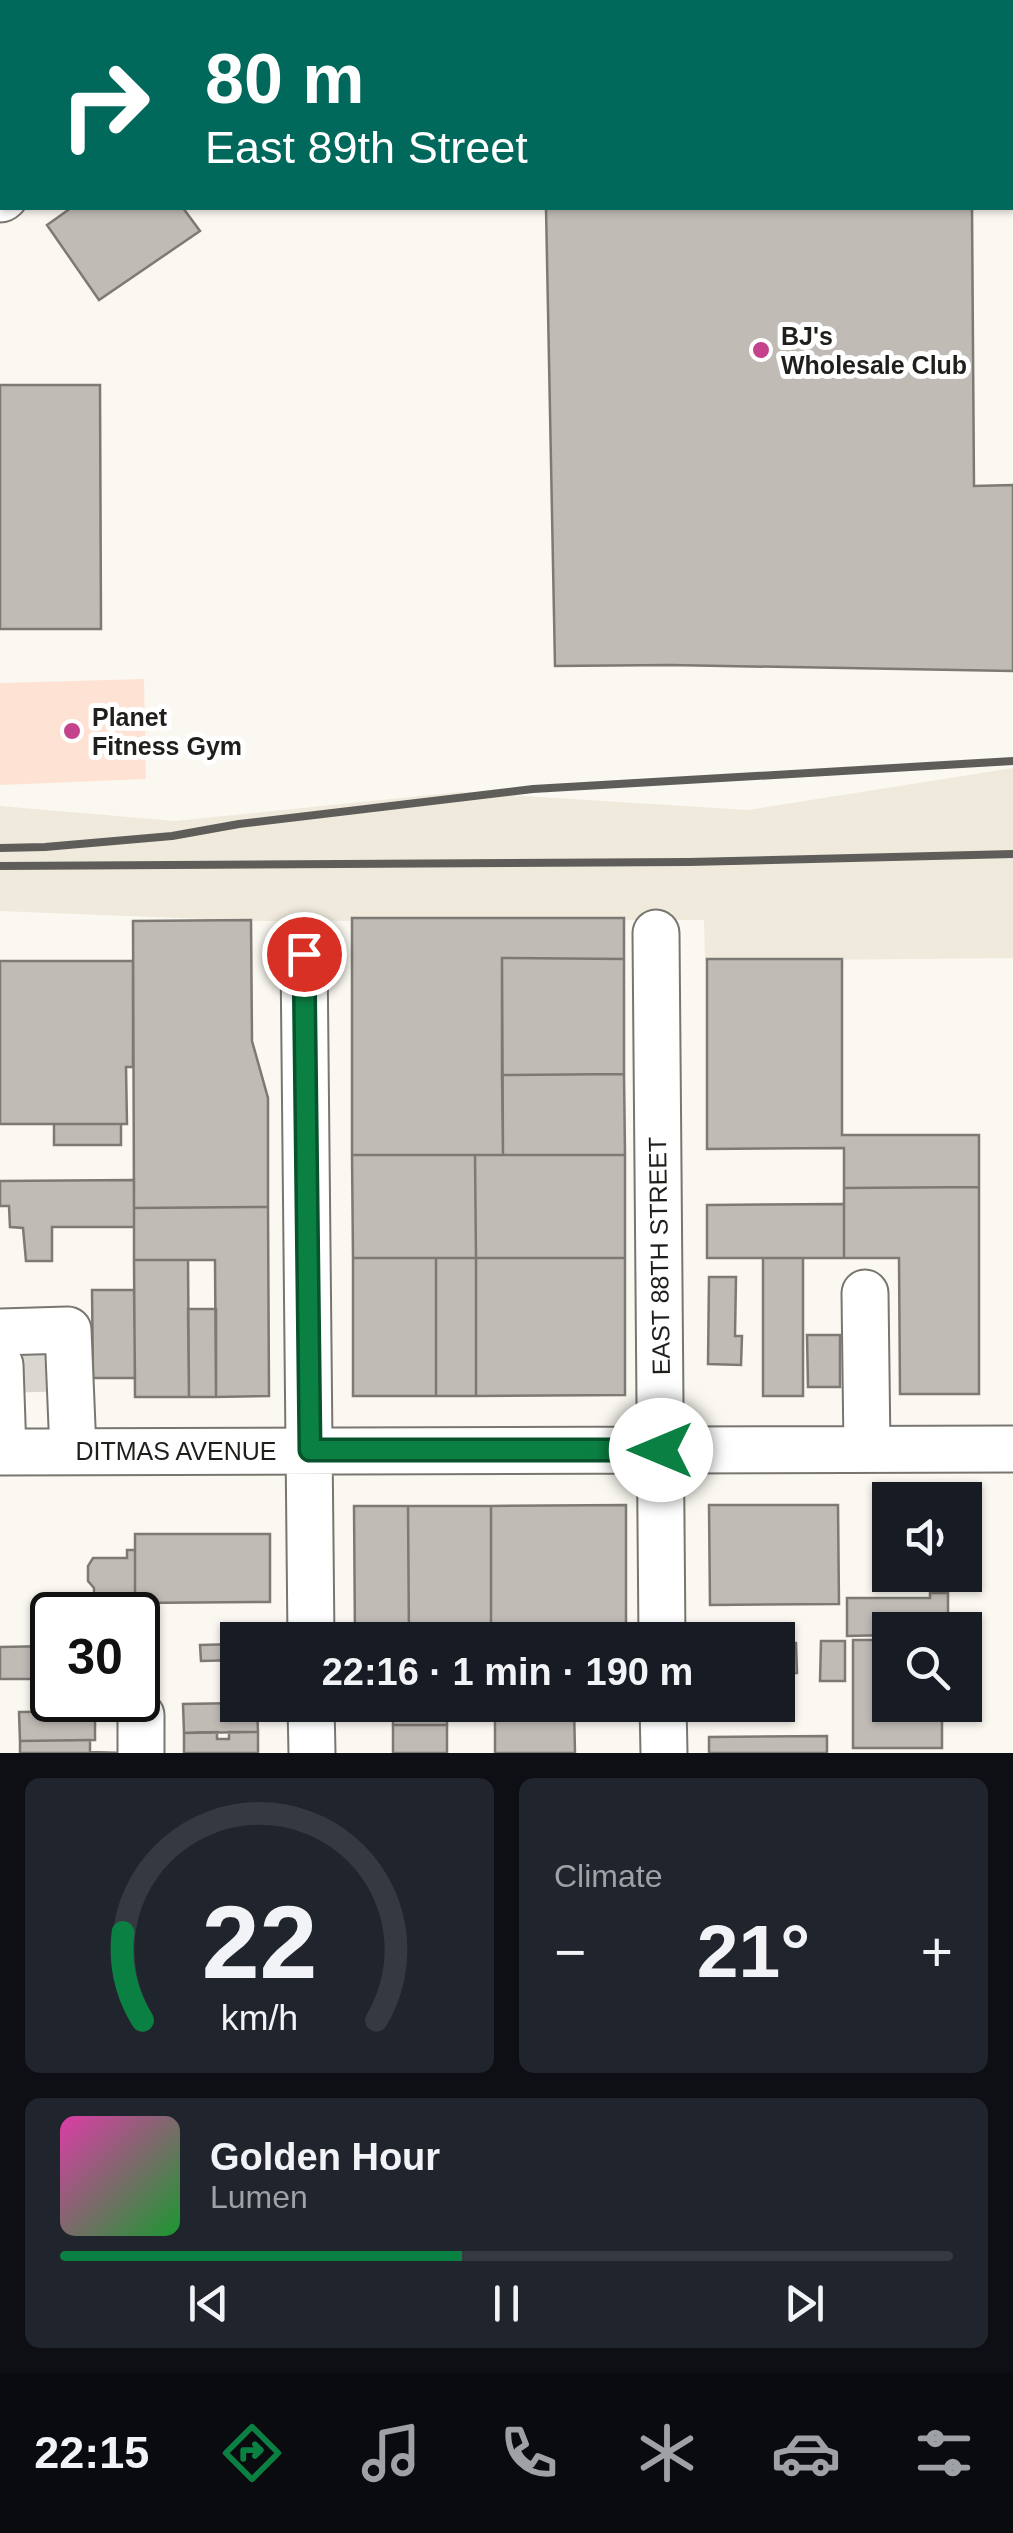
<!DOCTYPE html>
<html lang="en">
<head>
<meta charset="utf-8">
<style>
	body { margin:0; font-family:Helvetica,sans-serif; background:#20242c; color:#f1f3f6; height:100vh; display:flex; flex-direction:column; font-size:38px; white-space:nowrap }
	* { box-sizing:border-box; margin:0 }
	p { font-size:32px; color:#9ea1a6 }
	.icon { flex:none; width:55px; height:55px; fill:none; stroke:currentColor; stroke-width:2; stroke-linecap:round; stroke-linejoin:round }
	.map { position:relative; height:1753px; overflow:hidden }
	.panel { display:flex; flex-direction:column; gap:25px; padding:25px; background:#0d0f14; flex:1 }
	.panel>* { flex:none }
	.banner { position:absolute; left:0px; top:0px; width:1015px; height:210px; box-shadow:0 2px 8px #0004; background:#00695c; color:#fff; overflow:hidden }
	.controls { position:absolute; left:872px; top:1482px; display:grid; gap:20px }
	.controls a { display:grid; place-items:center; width:110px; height:110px; border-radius:0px; background:#171b24; box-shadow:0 2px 8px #0004; font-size:50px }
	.speed { position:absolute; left:30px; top:1592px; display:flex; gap:20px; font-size:50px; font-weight:700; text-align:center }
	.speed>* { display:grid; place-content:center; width:130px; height:130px; border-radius:50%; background:#171b24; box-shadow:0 2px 8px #0004; line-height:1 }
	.speed .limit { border:5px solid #111; border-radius:15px; background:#fff; color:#111 }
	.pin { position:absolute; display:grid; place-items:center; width:85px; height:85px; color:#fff; margin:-42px; border:5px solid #fff; border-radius:50%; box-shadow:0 2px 10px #0007 }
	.me { position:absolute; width:110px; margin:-55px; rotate:270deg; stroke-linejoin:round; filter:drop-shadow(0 0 8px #0008) }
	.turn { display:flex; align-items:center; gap:35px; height:210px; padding:0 40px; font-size:45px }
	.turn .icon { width:130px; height:130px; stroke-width:2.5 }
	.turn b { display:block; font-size:70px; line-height:85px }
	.big { font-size:75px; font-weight:700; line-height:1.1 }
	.panel .card { flex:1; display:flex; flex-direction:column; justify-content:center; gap:15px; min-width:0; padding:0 35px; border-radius:15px; background:#20242c }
	.panel .dial { align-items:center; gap:0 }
	.dial svg { height:260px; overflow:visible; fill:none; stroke:#363941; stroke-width:7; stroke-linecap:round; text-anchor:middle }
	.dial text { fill:#f1f3f6; stroke:none }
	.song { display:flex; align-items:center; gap:30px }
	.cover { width:120px; height:120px; border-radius:15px; background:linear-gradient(135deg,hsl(320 70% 55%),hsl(130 70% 35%)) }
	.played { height:10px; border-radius:5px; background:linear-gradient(90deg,#0b8043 45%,#363941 45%) }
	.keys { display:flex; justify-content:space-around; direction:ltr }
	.heat { display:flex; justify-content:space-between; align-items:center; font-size:55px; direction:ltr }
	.panel .tiles { flex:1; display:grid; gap:25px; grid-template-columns:1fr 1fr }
	.card:last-child { grid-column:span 2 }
	.trip { position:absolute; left:220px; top:1622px; width:575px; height:100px; border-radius:0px; background:#171b24; box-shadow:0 2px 8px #0004; font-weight:700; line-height:100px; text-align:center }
	.dock { display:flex; height:160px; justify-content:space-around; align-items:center; background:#090b0e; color:#9ea1a6 }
	.dock .icon { width:70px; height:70px }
	.dock .on { color:#0b8043 }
	.dock b { font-size:45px; color:#f1f3f6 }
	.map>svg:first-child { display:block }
	.built { fill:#efeadc }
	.green { fill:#fee3d4 }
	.building { fill:#c0bbb5; stroke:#7d7974; stroke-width:2.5 }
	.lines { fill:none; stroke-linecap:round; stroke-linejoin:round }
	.minor-tunnel { stroke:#d9d7d0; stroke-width:45; stroke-dasharray:45 22; stroke-linecap:butt }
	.minor-casing { stroke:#78766f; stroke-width:49 }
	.major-casing { stroke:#78766f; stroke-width:59 }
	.minor { stroke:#fff; stroke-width:45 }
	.major { stroke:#fff; stroke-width:55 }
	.rail { stroke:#5f5d59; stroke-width:8 }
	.route-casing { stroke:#07532c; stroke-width:25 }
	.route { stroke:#0b8043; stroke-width:18 }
	.poi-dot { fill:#c4438c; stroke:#fff; stroke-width:4 }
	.labels { text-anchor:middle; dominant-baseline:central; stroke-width:10; stroke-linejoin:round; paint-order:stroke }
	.poi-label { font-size:25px; font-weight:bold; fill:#201f1c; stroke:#fff; text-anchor:start }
	.street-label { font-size:25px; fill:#201f1c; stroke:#fff }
</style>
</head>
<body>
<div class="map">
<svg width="1013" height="1753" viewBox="0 0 1013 1753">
	<rect width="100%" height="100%" fill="#faf8f0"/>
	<!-- built -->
	<path class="built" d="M1013,768v190l-308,3 -1,-41 -448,1 -256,-10v-105l175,15 284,-29 289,18z"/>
	<!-- green -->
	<path class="green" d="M144,679l2,100 -146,6v-102z"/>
	<!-- building -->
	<path class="building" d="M0,0h101v2h-99v33h-2z
		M543,0h423v2h-423z
		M71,208h112l17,23 -101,69 -52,-75z
		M546,208h426l2,278 39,-1v186l-343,-6 -115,1z
		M0,385h100l1,244h-101z
		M352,918h272v41l-122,-1 1,197h-151z
		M251,920l1,121 16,57v109l-134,1 -1,-287z
		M502,958l122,1v115l-122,1z
		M707,959h135v176h137v52l-135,1v-40l-137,1z
		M0,961h133v106h-7l1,57h-127z
		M624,1074l1,81h-122l-1,-80z
		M54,1124h67v21h-67z
		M352,1155h123l1,103h-123z
		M475,1155h150v103h-149z
		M134,1180v47h-82v34h-26l-3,-33 -13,-1 -1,-21h-9v-25z
		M979,1187v207h-79l-1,-136h-55v-70z
		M844,1204v54h-137v-53z
		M268,1207l1,189 -53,1 -1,-137h-81v-52z
		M353,1258h83v138h-83z
		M436,1258h40v138h-40z
		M476,1258h149v137l-149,1z
		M763,1258h40v138h-40z
		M134,1260h54l1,137h-54z
		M709,1277h27l-1,59h7l-1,29 -33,-1z
		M92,1290h42l1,88h-42z
		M188,1309h28v88h-27z
		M807,1335h33v52h-32z
		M626,1505v135h-135v-134z
		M709,1505h129l1,99 -129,1z
		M354,1506h54l1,134h-54z
		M408,1506h83v134h-82z
		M135,1534h135v68l-135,1z
		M127,1550h8v65h-41v-27l-6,-7v-15l5,-8h34z
		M930,1593h18v37h-58v5l-43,1v-38h83z
		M853,1640h37v65h52v43h-89z
		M821,1641h24v40h-25z
		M778,1643h18l1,30h-19z
		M238,1644v16l-37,1 -1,-16z
		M52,1646v33h-52v-32z
		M138,1647h18l1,31h-19z
		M238,1703l19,2 1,27 -74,1 -1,-29z
		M393,1705h54v20h-54z
		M495,1705h79l1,48h-80z
		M95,1711v29l-75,1 -1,-29z
		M393,1725h54v28h-54z
		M217,1732v7h12v-7h29v21h-74v-20z
		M827,1736v17h-118v-16z
		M90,1740v12l36,1h-106v-12z"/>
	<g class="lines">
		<!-- minor-tunnel -->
		<path class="minor-tunnel" d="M19,1370l35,-1"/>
		<defs>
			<path id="minor" d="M0,49h2
				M0,119h2
				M656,933l6,707
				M304,954l7,686
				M865,1293l2,156
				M0,1332l68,-2 5,121
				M0,1365l3,87
				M0,1452l1013,-3
				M311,1705l1,48
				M663,1705l1,48
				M141,1715v38"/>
			<path id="major" d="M267,2l4,-2
				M0,194l2,-2"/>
		</defs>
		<!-- minor casing -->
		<use href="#minor" class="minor-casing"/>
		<!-- major casing -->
		<use href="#major" class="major-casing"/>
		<!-- minor -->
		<use href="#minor" class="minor"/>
		<!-- major -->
		<use href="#major" class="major"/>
		<!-- rail -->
		<path class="rail" d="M0,848l45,-1 127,-11 67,-12 294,-35 480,-28
			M0,866l689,-4 324,-8"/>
	</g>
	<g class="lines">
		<defs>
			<path id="route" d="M304,954l6,496h351"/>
		</defs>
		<!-- route casing -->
		<use href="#route" class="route-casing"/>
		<!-- route -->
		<use href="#route" class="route"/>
	</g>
	<!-- markers -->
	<g class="poi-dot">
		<circle cx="761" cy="350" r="10"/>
		<circle cx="72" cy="731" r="10"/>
	</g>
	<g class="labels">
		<!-- poi labels -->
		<g class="poi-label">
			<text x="781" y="336">BJ's<tspan x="781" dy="29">Wholesale Club</tspan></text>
			<text x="92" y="717">Planet<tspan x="92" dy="29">Fitness Gym</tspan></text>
		</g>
		<!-- street labels -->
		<g class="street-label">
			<text transform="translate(659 1256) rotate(-91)">EAST 88TH STREET</text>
			<text x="176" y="1451">DITMAS AVENUE</text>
		</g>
	</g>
</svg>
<div class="controls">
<a><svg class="icon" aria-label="sound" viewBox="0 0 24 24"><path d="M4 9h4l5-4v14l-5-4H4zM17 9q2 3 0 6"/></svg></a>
<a><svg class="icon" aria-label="search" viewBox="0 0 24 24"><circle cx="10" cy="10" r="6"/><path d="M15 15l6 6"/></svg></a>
</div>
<div class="speed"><div class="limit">30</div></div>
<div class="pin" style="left:304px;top:954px;background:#d93025"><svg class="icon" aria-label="arrive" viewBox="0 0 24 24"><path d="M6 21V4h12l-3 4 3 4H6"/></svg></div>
<svg class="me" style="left:661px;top:1450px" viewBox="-20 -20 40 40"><circle r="19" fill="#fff"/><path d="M0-13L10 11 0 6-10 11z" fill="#0b8043"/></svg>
<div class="trip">22:16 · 1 min · 190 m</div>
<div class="banner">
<div class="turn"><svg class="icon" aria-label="right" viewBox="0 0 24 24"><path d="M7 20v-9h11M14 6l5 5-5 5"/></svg><div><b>80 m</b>East 89th Street</div></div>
</div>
</div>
<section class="panel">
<div class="tiles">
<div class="card dial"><svg viewBox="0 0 100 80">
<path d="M14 69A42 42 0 1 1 86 69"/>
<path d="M14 69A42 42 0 0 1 8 42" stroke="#0b8043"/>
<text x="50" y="56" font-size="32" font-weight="700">22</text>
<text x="50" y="72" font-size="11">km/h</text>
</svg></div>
<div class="card"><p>Climate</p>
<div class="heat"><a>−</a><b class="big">21°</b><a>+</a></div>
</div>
<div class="card">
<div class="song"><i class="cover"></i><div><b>Golden Hour</b><p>Lumen</p></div></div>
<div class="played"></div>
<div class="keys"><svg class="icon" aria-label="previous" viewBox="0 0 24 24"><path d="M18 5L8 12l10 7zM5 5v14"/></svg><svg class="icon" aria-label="pause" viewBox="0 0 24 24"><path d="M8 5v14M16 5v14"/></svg><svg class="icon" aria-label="next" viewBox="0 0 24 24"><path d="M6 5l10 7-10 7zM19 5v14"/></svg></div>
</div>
</div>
</section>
<nav class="dock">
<b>22:15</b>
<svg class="icon on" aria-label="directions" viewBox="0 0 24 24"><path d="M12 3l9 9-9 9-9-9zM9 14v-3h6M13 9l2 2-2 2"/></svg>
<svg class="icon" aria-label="music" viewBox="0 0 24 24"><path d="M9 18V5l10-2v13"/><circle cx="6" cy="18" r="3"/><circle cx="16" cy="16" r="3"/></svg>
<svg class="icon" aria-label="phone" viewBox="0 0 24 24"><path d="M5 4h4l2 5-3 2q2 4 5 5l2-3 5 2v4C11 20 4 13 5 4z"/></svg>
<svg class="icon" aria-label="climate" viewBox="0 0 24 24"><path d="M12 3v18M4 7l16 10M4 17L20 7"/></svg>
<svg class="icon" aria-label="car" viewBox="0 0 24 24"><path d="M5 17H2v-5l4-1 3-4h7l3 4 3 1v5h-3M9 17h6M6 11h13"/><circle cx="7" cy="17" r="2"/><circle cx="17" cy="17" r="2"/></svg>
<svg class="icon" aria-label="filters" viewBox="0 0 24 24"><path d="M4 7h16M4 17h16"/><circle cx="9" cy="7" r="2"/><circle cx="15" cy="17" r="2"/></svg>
</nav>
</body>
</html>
